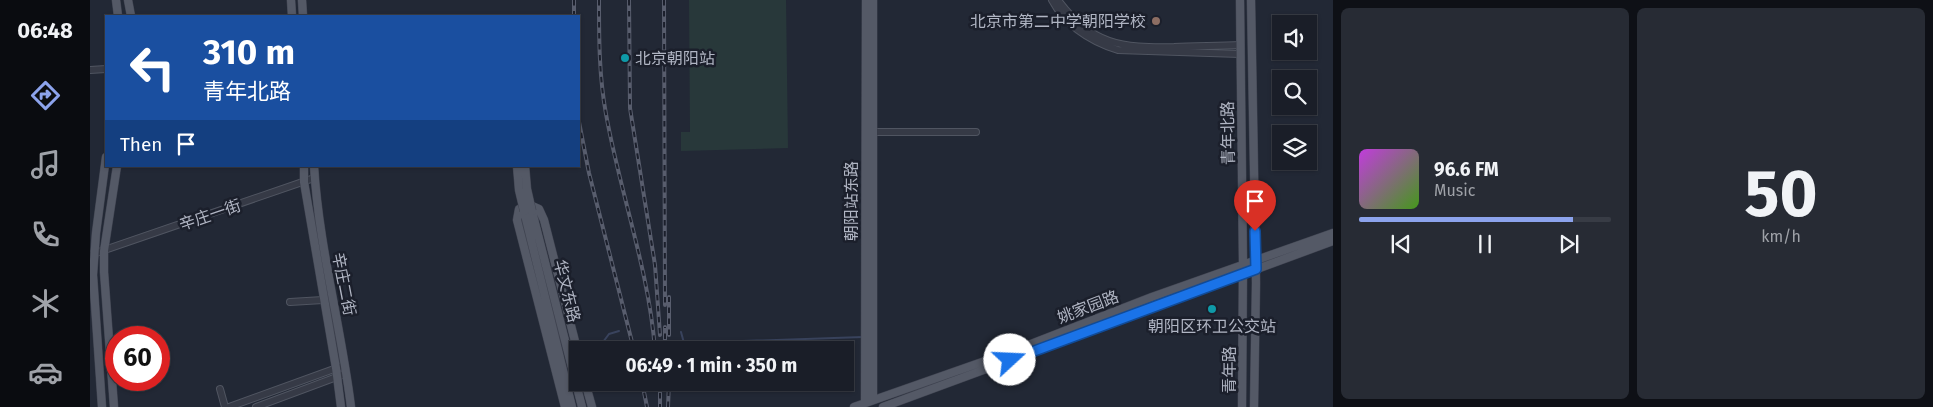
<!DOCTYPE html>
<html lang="en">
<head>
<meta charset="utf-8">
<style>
	body { margin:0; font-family:"Fira Sans","Noto Sans SC",sans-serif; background:#272b34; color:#f1f3f6; height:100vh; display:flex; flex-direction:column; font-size:19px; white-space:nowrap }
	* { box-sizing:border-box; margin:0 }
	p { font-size:16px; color:#9fa2a8 }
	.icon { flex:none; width:28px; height:28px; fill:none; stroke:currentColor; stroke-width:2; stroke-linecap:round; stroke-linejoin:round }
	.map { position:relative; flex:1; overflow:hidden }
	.side { display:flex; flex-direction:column; gap:8px; padding:8px; background:#0e1016; width:600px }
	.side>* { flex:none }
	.guide { position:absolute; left:15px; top:15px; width:475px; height:152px; border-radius:0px; box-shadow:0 1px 4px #0004,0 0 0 1px #383c45; background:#1a4fa0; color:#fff; overflow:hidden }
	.fabs { position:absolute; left:1182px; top:15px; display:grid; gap:10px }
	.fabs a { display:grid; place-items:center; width:45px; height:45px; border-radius:0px; background:#1a1e28; box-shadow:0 1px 4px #0004,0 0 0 1px #383c45; font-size:25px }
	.speed { position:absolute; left:15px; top:326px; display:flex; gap:10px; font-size:25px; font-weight:700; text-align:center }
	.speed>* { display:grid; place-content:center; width:65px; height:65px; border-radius:50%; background:#1a1e28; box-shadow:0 1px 4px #0004,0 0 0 1px #383c45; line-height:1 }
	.speed .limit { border:8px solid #d22; background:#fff; color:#111 }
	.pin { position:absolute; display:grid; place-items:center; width:42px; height:42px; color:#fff; margin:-51px -21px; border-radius:50% 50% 50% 0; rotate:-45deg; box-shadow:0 0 5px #0007 }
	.pin .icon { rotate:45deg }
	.me { position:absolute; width:55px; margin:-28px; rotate:70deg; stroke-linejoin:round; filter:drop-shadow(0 0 4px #0008) }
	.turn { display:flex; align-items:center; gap:18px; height:105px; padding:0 15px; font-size:22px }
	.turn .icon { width:65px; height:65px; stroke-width:2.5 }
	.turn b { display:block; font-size:35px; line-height:42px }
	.then { display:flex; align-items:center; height:48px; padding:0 15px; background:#0003; gap:10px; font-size:19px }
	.side .card { flex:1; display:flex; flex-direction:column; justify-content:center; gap:8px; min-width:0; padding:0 18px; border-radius:8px; background:#272b34 }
	.side .dial { align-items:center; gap:0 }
	.dial b { font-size:65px; line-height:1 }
	.song { display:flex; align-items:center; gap:15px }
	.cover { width:60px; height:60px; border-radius:8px; background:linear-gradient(135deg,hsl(290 70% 55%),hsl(100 70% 35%)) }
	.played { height:5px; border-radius:2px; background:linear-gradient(90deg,#8ca3ec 85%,#383c45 85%) }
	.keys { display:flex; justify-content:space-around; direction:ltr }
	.side .tiles { flex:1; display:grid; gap:8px; grid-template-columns:repeat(2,1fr) }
	.trip { position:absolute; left:479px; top:341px; width:285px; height:50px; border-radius:0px; background:#1a1e28; box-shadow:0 1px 4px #0004,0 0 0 1px #383c45; font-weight:700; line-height:50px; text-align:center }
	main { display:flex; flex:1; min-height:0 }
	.dock { display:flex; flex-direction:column; width:90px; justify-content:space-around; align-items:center; background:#0a0c10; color:#9fa2a8 }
	.dock .icon { width:35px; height:35px }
	.dock .active { color:#8ca3ec }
	.dock b { font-size:22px; color:#f1f3f6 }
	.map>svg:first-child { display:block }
	.green { fill:#28383a }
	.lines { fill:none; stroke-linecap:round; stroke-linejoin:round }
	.stream { stroke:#39435d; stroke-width:2 }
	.minor-casing { stroke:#505561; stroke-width:8 }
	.major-casing { stroke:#3f4350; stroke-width:9 }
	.minor { stroke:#363a46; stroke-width:6 }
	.major { stroke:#545966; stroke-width:8 }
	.rail-casing { stroke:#585d6d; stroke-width:4 }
	.rail { stroke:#1b1f2b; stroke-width:2; stroke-dasharray:5.5; stroke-linecap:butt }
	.major-bridge-casing { stroke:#3f4350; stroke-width:9; stroke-linecap:butt }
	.major-bridge { stroke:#545966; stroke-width:8 }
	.route-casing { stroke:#114b97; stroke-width:12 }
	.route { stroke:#1a73e8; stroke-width:9 }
	.education-dot { fill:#8d6e63; stroke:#1b1f2b; stroke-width:2 }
	.culture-dot { fill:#0f9aa8; stroke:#1b1f2b; stroke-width:2 }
	.labels { text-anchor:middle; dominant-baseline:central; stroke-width:5; stroke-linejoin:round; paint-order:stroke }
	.poi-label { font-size:16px; fill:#b0b5c3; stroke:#1b1f2b; text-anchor:end }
	.street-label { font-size:16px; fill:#b0b5c3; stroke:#1b1f2b }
</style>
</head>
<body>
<main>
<nav class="dock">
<b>06:48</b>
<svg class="icon active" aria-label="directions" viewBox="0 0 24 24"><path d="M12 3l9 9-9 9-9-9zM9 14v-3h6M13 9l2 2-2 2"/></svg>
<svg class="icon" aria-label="music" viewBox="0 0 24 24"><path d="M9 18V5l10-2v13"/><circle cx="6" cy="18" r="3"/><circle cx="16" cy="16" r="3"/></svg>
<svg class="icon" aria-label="phone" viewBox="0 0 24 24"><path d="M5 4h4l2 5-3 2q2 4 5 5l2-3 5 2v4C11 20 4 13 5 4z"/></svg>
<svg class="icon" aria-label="climate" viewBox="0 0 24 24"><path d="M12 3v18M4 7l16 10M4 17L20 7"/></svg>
<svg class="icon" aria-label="car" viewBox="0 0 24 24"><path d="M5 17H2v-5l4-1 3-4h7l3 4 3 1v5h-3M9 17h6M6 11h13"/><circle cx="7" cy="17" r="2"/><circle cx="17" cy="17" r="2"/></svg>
</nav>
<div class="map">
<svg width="1243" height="407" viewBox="0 0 1243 407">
	<rect width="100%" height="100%" fill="#222835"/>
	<!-- green -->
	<path class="green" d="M599,0h169h-72l2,148 -107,3v-19h9z"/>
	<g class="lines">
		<!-- stream -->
		<path class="stream" d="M591,332l3,11 179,-6
			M507,350l12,-16 10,-3"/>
		<defs>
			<path id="minor" d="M962,0c14,26 38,41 66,50l122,4
				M968,0c33,45 64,48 116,47 22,-1 44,-1 66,-2
				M0,70l16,-1
				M779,132h107
				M0,255l224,-77
				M200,302l33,-2
				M130,389l5,18
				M139,407l116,-42
				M166,407l86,-32"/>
			<path id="major" d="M26,0l2,16
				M38,0l3,16
				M201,0l1,16
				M212,0l1,16
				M783,0v400
				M1150,0l3,265 -1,142
				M1161,0l5,283 -2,124
				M214,166v16l32,186 5,39
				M224,166c5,82 27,160 37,241
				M434,211l48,196
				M442,211l50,196
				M495,382l7,25
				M775,403l1,-403
				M12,407l-9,-132 3,-42 10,-76
				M24,407l-10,-135v-21l13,-85
				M475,407l-48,-187 2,-11 11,-4 9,4 5,11 34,133
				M764,407l151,-53 147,-57 181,-64
				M793,407l450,-166"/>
		</defs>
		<!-- minor casing -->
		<use href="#minor" class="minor-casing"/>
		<!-- major casing -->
		<use href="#major" class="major-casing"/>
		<!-- minor -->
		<use href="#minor" class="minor"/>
		<!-- major -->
		<use href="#major" class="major"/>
		<defs>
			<path id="rail" d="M484,0v16
				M509,0c0,39 0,76 7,114 14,79 43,156 49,236
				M539,0l1,108 25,157 5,70
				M574,0l1,305
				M489,122l10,51 45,177
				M579,335v-38
				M575,350v-23
				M552,382l5,25
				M570,382v25
				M578,407l1,-25"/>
		</defs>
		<!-- rail casing -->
		<use href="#rail" class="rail-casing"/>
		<!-- rail -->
		<use href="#rail" class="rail"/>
		<defs>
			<path id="major-bridge" d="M427,166l2,24 5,21
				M435,166l2,23 5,22"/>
		</defs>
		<!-- major-bridge casing -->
		<use href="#major-bridge" class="major-bridge-casing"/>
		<!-- major-bridge -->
		<use href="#major-bridge" class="major-bridge"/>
	</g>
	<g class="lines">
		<defs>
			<path id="route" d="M920,360l246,-91 -1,-38"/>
		</defs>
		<!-- route casing -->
		<use href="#route" class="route-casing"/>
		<!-- route -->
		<use href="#route" class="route"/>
	</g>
	<!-- markers -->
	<circle class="education-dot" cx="1066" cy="21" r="5"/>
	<g class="culture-dot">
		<circle cx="535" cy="58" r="5"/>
		<circle cx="1122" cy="309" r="5"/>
	</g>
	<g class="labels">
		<!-- poi labels -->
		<g class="poi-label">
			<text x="1056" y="21">北京市第二中学朝阳学校</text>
			<text x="545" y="58" text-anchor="start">北京朝阳站</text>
			<text x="1122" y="326" text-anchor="middle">朝阳区环卫公交站</text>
		</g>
		<!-- street labels -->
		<g class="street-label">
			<text transform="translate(1138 133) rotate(-91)">青年北路</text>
			<text transform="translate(761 201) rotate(-90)">朝阳站东路</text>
			<text transform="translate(120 215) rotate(-19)">辛庄一街</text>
			<text transform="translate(254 284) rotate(79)">辛庄二街</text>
			<text transform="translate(477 291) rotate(76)">华文东路</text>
			<text transform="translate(998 307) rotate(-21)">姚家园路</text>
			<text transform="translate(1139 370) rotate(-90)">青年路</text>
		</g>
	</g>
</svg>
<div class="fabs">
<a><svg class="icon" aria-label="sound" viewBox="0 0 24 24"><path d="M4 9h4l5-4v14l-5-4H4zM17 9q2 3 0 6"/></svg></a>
<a><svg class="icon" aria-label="search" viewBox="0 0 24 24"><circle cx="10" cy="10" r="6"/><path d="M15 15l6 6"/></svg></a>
<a><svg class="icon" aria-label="layers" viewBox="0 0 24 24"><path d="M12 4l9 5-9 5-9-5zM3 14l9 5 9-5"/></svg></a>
</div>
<div class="speed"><div class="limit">60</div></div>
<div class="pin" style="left:1165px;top:231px;background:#d93025"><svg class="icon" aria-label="arrive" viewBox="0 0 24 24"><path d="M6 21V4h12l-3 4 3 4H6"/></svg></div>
<svg class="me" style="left:920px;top:360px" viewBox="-20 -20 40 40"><circle r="19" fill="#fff"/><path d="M0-13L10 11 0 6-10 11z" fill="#1a73e8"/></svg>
<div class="trip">06:49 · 1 min · 350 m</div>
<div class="guide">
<div class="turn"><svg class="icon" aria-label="left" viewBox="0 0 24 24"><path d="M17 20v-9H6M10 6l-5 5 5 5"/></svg><div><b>310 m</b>青年北路</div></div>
<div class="then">Then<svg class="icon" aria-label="arrive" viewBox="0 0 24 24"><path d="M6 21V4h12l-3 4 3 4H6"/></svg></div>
</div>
</div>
<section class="side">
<div class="tiles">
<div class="card">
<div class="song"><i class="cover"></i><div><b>96.6 FM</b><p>Music</p></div></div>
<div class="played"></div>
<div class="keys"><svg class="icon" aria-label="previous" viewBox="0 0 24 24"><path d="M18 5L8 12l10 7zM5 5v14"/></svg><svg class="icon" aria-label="pause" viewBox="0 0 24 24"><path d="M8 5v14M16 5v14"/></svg><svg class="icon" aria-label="next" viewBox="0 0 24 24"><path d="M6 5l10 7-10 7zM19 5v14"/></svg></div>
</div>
<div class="card dial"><b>50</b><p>km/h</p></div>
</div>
</section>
</main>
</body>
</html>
